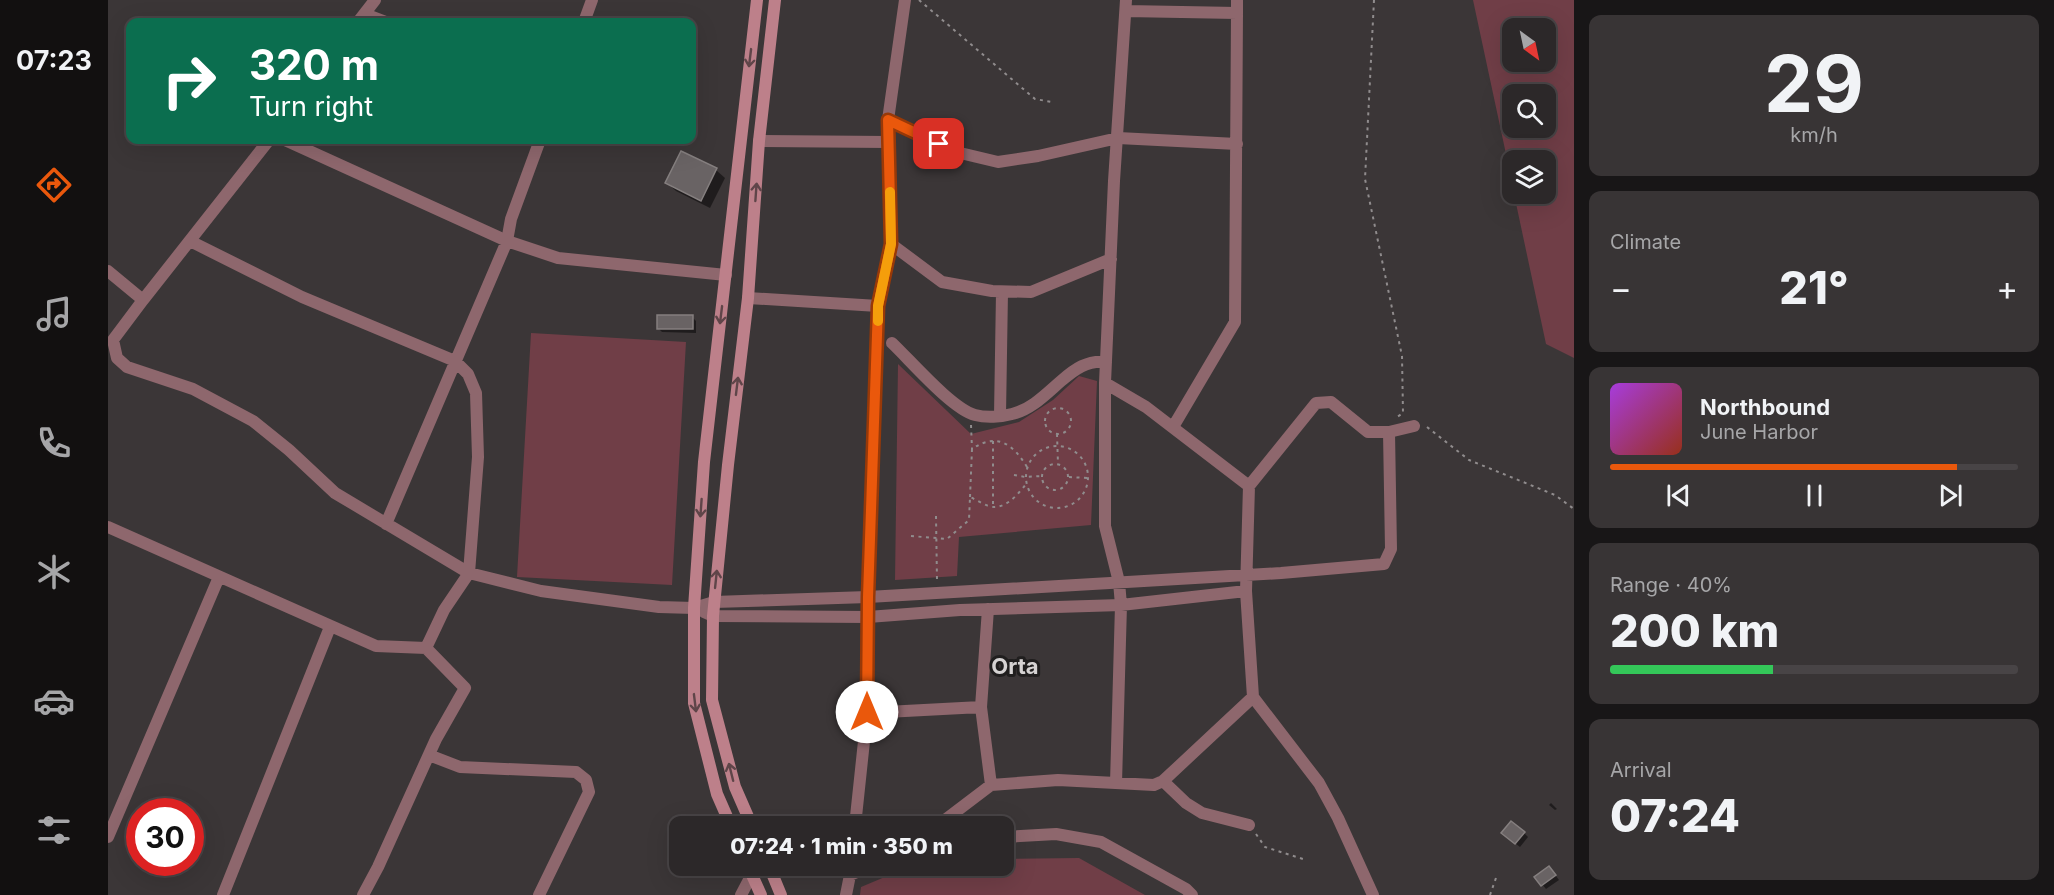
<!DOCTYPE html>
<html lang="en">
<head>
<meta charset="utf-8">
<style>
	body { margin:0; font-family:Inter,sans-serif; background:#383435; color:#f1f3f6; height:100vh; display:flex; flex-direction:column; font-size:22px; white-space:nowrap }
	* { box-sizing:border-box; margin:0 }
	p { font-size:20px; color:#a6a6a8 }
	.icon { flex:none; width:33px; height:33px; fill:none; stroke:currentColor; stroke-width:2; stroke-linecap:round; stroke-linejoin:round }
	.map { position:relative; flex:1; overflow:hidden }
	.panel { display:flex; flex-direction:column; gap:15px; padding:15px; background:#181617; width:480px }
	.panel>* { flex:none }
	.banner { position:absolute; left:18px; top:18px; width:570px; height:126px; border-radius:12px; box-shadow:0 6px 24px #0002,0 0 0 2px #484446; background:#0b6e4f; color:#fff; overflow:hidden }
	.needle { width:39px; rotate:147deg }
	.fabs { position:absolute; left:1394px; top:18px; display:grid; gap:12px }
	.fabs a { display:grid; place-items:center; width:54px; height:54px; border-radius:12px; background:#2c2829; box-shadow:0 6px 24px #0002,0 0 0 2px #484446; font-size:30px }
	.speed { position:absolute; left:18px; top:798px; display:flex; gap:12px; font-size:30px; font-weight:700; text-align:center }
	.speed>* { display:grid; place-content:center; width:78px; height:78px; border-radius:50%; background:#2c2829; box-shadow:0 6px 24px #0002,0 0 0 2px #484446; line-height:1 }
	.speed .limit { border:9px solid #d22; background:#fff; color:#111 }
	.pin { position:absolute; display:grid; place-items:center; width:51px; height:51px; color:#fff; margin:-26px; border-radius:12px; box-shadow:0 3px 9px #0006 }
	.me { position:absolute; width:66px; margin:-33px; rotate:0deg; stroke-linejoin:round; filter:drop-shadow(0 0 4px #0008) }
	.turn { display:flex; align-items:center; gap:21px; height:126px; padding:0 24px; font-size:27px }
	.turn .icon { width:78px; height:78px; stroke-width:2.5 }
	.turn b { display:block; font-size:42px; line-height:51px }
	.big { font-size:45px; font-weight:800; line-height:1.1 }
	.panel .widget { flex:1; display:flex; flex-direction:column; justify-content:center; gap:9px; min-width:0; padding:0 21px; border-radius:12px; background:#383435 }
	.panel .dial { align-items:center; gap:0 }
	.dial b { font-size:78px; line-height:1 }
	.song { display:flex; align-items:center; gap:18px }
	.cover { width:72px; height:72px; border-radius:9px; background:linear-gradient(135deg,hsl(280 70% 55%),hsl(10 70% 35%)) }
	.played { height:6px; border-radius:3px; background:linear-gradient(90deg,#ea580c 85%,#484446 85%) }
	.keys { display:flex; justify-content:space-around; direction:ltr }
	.heat { display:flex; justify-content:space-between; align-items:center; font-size:33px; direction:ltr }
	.charge { height:9px; border-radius:4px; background:linear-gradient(90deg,#34c759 40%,#484446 0) }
	.trip { position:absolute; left:561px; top:816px; width:345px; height:60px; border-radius:12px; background:#2c2829; box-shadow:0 6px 24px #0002,0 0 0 2px #484446; font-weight:800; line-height:60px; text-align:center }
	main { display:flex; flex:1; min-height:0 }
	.tabs { display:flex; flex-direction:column; width:108px; justify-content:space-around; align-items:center; background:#121010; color:#a6a6a8 }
	.tabs .icon { width:42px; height:42px }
	.tabs .selected { color:#ea580c }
	.tabs b { font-size:27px; color:#f1f3f6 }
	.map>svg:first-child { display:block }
	.green { fill:#703e47; fill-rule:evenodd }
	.shadow { fill:#0007 }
	.building { fill:#696364; stroke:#857f7f; stroke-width:1.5 }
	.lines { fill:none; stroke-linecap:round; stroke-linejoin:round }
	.path { stroke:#908c8d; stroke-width:2; stroke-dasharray:3 4.5; stroke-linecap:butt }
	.street { stroke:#8e676d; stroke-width:12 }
	.secondary { stroke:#bd808a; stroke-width:12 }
	.oneway { stroke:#5f4549 }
	.route-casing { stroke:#983908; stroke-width:15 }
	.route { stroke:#ea580c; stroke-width:10 }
	.slow { stroke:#f59e0b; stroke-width:10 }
	.labels { text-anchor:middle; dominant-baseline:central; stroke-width:6; stroke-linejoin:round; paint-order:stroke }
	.district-label { font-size:22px; font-weight:bold; fill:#d6d3d3; stroke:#201e1e }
</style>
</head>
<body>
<main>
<nav class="tabs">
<b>07:23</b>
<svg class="icon selected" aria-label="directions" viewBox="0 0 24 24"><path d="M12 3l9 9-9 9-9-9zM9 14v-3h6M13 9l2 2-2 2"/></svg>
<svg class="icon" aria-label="music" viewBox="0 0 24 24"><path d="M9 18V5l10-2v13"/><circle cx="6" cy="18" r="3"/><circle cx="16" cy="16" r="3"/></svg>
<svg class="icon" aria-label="phone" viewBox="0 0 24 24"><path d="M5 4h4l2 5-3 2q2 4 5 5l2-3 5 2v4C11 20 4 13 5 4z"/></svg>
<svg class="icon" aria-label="climate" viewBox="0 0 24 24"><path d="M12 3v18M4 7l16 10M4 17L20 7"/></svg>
<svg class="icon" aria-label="car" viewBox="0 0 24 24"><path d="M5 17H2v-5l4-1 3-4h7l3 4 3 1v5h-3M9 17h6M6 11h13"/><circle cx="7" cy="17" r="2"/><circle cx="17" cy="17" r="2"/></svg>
<svg class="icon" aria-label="filters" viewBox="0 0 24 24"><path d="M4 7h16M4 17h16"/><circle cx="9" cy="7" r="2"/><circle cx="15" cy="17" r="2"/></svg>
</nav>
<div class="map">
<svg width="1466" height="895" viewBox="0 0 1466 895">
	<rect width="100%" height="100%" fill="#3b3637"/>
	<!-- green -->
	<path class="green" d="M1365,0h101v358l-28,-14 -32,-150h31v-34h-33v22zM1404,28h33v34h-33zM1404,94h33v34h-33z
		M423,333l155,9 -14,243 -155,-8z
		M790,364l73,70 48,-12 34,-22 26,-24 18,5 -6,144 -132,12 -2,39 -62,4z
		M971,858l66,37h-285l1,-8 50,-21h93v-7z"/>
	<!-- shadow -->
	<path class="shadow" d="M574,153l34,17 9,8 -15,30 -34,-17 -9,-8z
		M584,317l4,4v12l-34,-1 -4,-4z
		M1443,803l6,6 -2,1 -6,-5z
		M1416,833l4,4 -8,10 -13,-10z
		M1445,872l6,8 -13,9 -10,-12z"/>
	<!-- building -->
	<path class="building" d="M573,151l36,17 -16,33 -36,-18z
		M549,315h36v14h-36z
		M1403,821l14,11 -10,12 -14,-11z
		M1441,866l7,9 -15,11 -7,-9z"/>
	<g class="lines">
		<!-- path -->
		<path class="path" d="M811,0l116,99 17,3
			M1266,0l-9,179 37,177 1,57 -6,4
			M937 421a13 13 0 1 1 26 0a13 13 0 1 1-26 0Z
			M863,425l1,24
			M1319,427l42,33 86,35 19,14
			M949,434l1,30
			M885,441v66
			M918 477a31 31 0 1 1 62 0a31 31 0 1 1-62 0Z
			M934 477a13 13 0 1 1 26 0a13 13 0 1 1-26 0Z
			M906,475l11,2 17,-1
			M961,477l18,1
			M862,497l2,-48c25,-17 41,-5 55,18
			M828,516l1,65
			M803,536l36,3 22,-19 1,-23c7,3 17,10 24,10 14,0 25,-14 32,-23
			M1148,834l9,13 38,12
			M1382,895l7,-20"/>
		<!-- street -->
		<path class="street" d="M1018,11l111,2 -2,309 -62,105
			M1129,13v-13
			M257,14l21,8
			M250,22l17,-22
			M476,22l8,-22
			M780,120l68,32 42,10 40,-6 80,-18 119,6
			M177,140l222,101 51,17 168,17
			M651,141l129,1
			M82,241l112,56 153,64 13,13 8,19 2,64 -9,116 -25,37 -18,38 39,40 -29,51 -58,128 -15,28
			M783,244l51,38 50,9 39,1 80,-33
			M0,271l35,29 -30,40 4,18 10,9 66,22 60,32 36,29 46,43 134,80 72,18 118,16 35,1 20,-6 154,-5 413,-24 103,-9 7,-15 -2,-117 25,-6
			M640,298l130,8
			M35,300l126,-160
			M784,343c19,18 60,66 83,72 11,3 26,2 37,-1 19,-4 35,-21 49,-33 14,-12 26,-21 45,-19
			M997,383l41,24 103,79 -3,105 7,106 66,86 19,35 35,77
			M892,415l2,-123
			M1141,486l67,-83 15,-1 37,30h21
			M278,524l121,-283 4,-22 29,-79
			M0,527l268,119 50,2
			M880,609l-7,98 10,78
			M596,612l9,4 155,1 92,-7 161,-5 125,-14
			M759,713l114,-6
			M321,755l31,12 116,5 10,8 3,12 -50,103
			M1055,781l23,22 16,10 47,12
			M1008,783l5,-178 -2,-23 -14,-56v-143l9,-202 12,-181
			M747,826l12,-113 1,-116 10,-291 13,-62 -3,-124 17,-120
			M829,826l54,-41 67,-5 96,5 9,-4 90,-84
			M0,837l111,-260
			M896,837l52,-3 45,8 85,47 6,6
			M115,895l107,-268
			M633,895l11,-21
			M738,895l4,-20 21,-9"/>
		<!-- secondary -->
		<path class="secondary" d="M623,826l-14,-32 -23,-91v-95l10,-146 53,-462
			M644,826l-17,-39 -23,-87 1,-84 15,-151 20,-167 11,-157 16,-141
			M640,866l13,29
			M661,866l12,29"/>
	</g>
	<!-- one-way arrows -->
	<defs><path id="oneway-shaft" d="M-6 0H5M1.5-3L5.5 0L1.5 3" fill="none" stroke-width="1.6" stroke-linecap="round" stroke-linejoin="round" transform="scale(1.5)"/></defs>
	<g class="oneway">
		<use href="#oneway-shaft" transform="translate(642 58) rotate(97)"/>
		<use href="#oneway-shaft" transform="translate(648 192) rotate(-86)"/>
		<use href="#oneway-shaft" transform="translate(613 315) rotate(97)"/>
		<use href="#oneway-shaft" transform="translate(629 386) rotate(-83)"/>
		<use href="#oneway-shaft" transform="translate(593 508) rotate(94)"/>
		<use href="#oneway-shaft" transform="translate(608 579) rotate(-84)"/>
		<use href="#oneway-shaft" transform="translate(587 703) rotate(83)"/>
		<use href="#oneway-shaft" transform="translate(623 772) rotate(-104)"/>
	</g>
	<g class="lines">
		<defs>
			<path id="route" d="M759,712l1,-115 10,-291 13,-62 -3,-124 51,24"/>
		</defs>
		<!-- route casing -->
		<use href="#route" class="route-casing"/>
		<!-- route -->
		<use href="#route" class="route"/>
		<!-- slow -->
		<path class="slow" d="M770,321v-15l13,-62 -1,-52"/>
	</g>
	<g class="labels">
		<!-- district labels -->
		<g class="district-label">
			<text x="907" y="666">Orta</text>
		</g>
	</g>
</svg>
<div class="fabs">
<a><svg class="needle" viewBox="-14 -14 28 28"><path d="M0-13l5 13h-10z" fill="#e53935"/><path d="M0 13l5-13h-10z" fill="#a6a6a8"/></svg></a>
<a><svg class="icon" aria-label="search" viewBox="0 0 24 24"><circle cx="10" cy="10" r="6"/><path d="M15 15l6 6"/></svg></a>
<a><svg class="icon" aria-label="layers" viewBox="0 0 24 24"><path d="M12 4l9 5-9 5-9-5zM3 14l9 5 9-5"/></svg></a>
</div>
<div class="speed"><div class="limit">30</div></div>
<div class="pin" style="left:831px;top:144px;background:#d93025"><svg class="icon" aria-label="arrive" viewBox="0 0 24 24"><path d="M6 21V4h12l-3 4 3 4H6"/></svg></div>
<svg class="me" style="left:759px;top:712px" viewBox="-20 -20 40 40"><circle r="19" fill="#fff"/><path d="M0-13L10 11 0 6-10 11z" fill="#ea580c"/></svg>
<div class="trip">07:24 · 1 min · 350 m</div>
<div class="banner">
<div class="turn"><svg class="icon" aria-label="right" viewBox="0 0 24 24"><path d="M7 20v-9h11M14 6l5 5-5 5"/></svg><div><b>320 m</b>Turn right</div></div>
</div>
</div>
<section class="panel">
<div class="widget dial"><b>29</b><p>km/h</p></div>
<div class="widget"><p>Climate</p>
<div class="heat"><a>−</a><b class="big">21°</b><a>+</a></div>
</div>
<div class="widget">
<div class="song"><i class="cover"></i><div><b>Northbound</b><p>June Harbor</p></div></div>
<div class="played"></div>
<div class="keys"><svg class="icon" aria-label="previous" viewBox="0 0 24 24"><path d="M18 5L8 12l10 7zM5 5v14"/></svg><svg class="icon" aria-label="pause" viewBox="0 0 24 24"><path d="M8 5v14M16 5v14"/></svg><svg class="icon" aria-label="next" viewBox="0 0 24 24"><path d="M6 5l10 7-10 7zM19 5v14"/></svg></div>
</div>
<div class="widget"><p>Range · 40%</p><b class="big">200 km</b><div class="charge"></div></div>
<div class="widget"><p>Arrival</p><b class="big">07:24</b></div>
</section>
</main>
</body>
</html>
